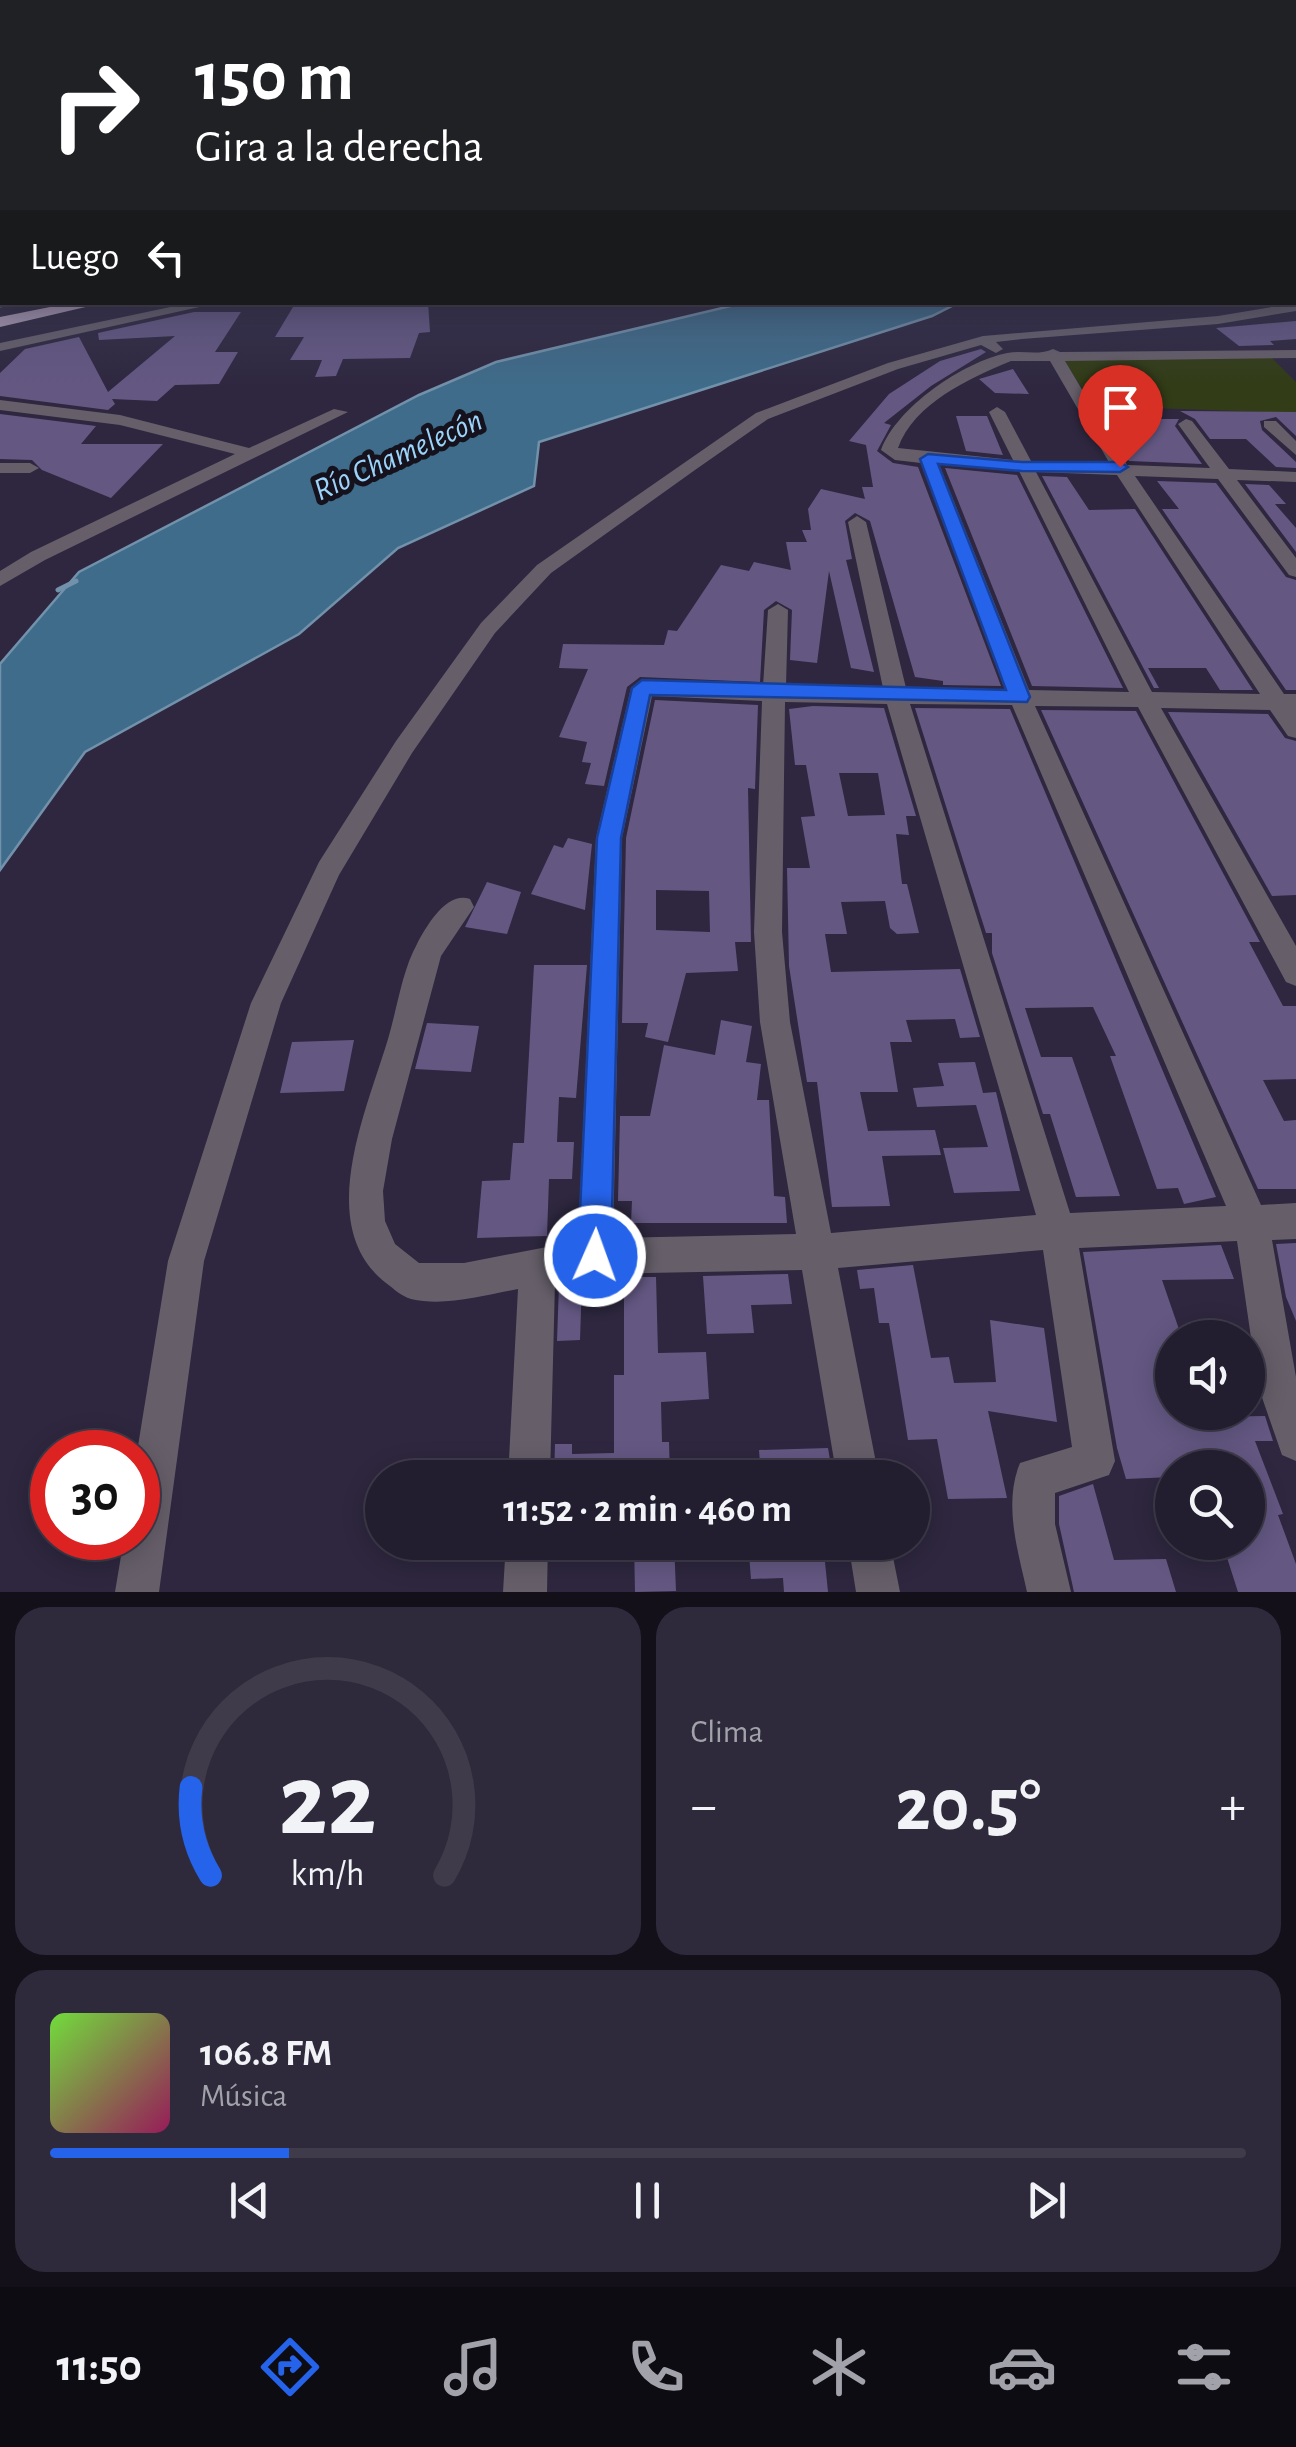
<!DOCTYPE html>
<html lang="es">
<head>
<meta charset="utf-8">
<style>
	body { margin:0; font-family:"Alegreya Sans",sans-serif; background:#2e2a3b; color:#f1f3f6; height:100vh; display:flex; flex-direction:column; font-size:38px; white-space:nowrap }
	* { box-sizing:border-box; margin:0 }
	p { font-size:32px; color:#a2a2aa }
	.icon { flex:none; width:55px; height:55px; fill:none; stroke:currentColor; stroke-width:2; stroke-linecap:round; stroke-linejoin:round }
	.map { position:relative; height:1592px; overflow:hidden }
	.drawer { display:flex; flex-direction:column; gap:15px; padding:15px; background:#13101a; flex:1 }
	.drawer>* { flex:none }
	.hud { position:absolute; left:0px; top:0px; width:1298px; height:305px; box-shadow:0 5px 25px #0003,0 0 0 2px #3f3b4b; background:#202124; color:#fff; overflow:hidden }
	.fabs { position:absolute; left:1155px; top:1320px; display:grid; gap:20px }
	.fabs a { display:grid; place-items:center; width:110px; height:110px; border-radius:50%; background:#221d2f; box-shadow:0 5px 25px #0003,0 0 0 2px #3f3b4b; font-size:50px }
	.speed { position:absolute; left:30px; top:1430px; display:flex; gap:20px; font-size:50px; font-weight:700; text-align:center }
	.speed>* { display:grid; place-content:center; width:130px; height:130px; border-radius:50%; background:#221d2f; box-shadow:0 5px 25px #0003,0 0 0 2px #3f3b4b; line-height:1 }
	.speed .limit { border:15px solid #d22; background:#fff; color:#111 }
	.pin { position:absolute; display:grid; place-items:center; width:85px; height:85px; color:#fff; margin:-102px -42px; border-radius:50% 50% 50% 0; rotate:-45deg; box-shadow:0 0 10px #0007 }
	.pin .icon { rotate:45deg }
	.me { position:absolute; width:110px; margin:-55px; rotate:2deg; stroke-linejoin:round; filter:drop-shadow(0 0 8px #0008) }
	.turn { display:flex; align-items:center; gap:35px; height:210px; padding:0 30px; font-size:45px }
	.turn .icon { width:130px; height:130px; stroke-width:2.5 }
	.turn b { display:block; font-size:70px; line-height:85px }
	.then { display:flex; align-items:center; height:95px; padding:0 30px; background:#0003; gap:20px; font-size:38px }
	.big { font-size:75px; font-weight:600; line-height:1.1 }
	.drawer .card { flex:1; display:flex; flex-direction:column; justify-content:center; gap:15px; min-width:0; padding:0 35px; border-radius:30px; background:#2e2a3b }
	.drawer .dial { align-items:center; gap:0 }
	.dial svg { height:260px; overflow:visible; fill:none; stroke:#3f3b4b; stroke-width:7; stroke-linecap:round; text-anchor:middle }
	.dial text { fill:#f1f3f6; stroke:none }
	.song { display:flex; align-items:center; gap:30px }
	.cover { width:120px; height:120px; border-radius:15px; background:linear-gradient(135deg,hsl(100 70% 55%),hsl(330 70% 35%)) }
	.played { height:10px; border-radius:5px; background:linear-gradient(90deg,#2563eb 20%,#3f3b4b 20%) }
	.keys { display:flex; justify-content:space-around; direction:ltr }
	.heat { display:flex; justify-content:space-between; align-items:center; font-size:55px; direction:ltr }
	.drawer .tiles { flex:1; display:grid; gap:15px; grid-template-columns:1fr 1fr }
	.card:last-child { grid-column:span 2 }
	.trip { position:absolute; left:365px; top:1460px; width:565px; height:100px; border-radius:50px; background:#221d2f; box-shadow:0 5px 25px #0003,0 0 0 2px #3f3b4b; font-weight:600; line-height:100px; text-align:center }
	.menu { display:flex; height:160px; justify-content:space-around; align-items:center; background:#0e0c13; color:#a2a2aa }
	.menu .icon { width:70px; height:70px }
	.menu .current { color:#2563eb }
	.menu b { font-size:45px; color:#f1f3f6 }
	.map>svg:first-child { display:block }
	.green { fill:#323c16 }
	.water { fill:#3f6c8a; stroke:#7291aa; stroke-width:2.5 }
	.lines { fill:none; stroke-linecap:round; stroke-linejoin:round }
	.stream { stroke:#7291aa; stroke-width:5 }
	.building { fill:#645883; fill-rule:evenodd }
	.minor { fill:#665f6a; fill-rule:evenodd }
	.trunk { fill:#ab9ab4; fill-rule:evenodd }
	.route { fill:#2563eb; stroke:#184099; stroke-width:2.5 }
	.labels { text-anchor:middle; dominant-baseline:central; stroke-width:10; stroke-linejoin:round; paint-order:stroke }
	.far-water-label { font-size:32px; font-style:italic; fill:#9bd3fa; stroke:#15121d }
</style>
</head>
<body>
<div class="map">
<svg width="1296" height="1592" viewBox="0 0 1296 1592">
	<rect width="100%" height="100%" fill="#2e273f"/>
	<!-- green -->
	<path class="green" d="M1268,354l28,28v31l-203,-7 -31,-49z"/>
	<!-- water -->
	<path class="water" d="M743,303h215l-26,13 -393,126 -5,44 -136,62 -99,86 -214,118 -85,118v-206l79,-92 340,-177 77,-33z"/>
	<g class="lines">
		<!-- stream -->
		<path class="stream" d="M58,590l18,-9"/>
	</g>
	<!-- building -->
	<path class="building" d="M296,302h132l2,30 -11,1 -9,25 -67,1 -7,17 -21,1 7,-17h-32l14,-23h-29z
		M194,312h47l-26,40h23l-19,32 -44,1 -18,16 -45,-2 3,5 -7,6 -108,-14v-23l25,-24 54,-12 29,55 67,-56 -76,4 -1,-7z
		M1296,321v18l-26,2 4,4 -35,1 -23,-18z
		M981,349l5,3 -55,34 -47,37 7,2 -14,26 16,12 25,4 83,219 -58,-1v-4l-28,-4 -45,-156 -15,-8 -10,8 7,38 -6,1 28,112 -23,-4 -22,-97 -12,92 -27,-3 2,-50 -16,-9 -12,9 -4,72 -120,-5 -13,10 -23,99 -19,-2 6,-21 -9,-1 5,-20 -28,-5 29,-68 -29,-1 4,-24 101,1 4,-15 9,1 44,-66 28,6 5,-9 37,8 -5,-28h21l-5,-12h9l-3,-21 13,-20 44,10 -3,-12h11l-7,-42 -17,-4 40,-47 51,-33z
		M1013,369l16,25 -34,-1 -16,-14z
		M1098,409h19l7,10h55l-4,7 27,38 -73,-3z
		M1180,411l116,1v24l-20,-19 -16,4 2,9 34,32v6l-20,-1 -30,-28h-36l-15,-20z
		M0,414l96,12 -15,18h82l-52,54 -69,-28 -10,-10 -32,-1z
		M956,416h31l16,39 -37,-4z
		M945,468l72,7 106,213 -91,-2z
		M1042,476l25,1 22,33 46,-1 118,181h-33l-14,-22h-58l11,20h-5z
		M1157,481l59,2 70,94 10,3v110h-10l-124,-181h17z
		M1245,484l24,1 17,19h-11l21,24v24z
		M655,700l103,5 -3,84 -7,-1 3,154h-16l3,29 -52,2 -18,69 -23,-5 3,-14h-26l4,-185zM656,890l53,1 1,41 -54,-2z
		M813,706l71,2 32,108h-10l3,19 -13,-1 6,50h5l12,49 -22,1 -7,-6 -5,-27 -44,1 6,32h-22l6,38 129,-3 20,68 -20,1 -5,-19 -49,1 6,22h-22l8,50h-38l8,39 67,-1 6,25 -59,1 8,50 -58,1 -15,-125h-10l-18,-116 -2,-98h23l-9,-51 14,-1 -9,-51h-11l-6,-56zM839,773h39l7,42 -37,1z
		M915,708l95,1 206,488 -32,7 -6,-16 -21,1 -47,-133h6l-23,-49 -68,1 16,49h31l48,139 -44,1 -26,-83h-7l-51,-161v-20h-6z
		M1041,710l95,1 124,231h-11l34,64h13v73l-33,1 21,41 12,-1v69h-38z
		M1168,712l100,2 17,24 11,3v154l-24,1z
		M568,838l24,6 -7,66 -54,-16 23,-49 9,3z
		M487,882l34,10 -14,42 -42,-7z
		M534,965h53l-11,133 -17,-1 -2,45h17l-2,37h-23l-2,57 -70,2 5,-57 28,-1 3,-37h11z
		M721,1020l31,6 -6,36 15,2 -4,36h12l5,96 11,1 2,26h-156l1,-22h-14l2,-85h30l14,-71 51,10z
		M427,1023l52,3 -8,46 -56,-3z
		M354,1040l-10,51 -64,2 12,-51z
		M975,1062l8,31 13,-1 24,99 -66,2 -11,-45 45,-1 -12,-42 -59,2 -4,-19 31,-2 -6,-23z
		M1296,1243v78l-10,-24 -10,-53z
		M1221,1245l13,34 -72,1 20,58h-10v74h33l2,5 58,-1 8,25h-18l28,73 -5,1 18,49v28h-58l-16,-50h26v-74h-76v9l-46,2 -9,-31 -34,-196z
		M913,1265l18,93 18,-1 5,26 42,-1 -6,-62 54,8 13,94 -69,-11 19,87 -59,1 -11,-60 -29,1 -19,-117h-10l-5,-35 -14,1 -3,-19z
		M788,1274l4,30 -41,1 3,28 -47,1 -4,-58z
		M624,1277h32l2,76 48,-1 3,47 -48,3 1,40h7l1,36h-116l1,-34h17v10l42,-1v-78h10z
		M582,1280l-2,60 -23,1 2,-56z
		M828,1448l5,30h-72l-2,-28z
		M1093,1484l21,76 52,-1 10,33h-102l-15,-68v-28z
		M634,1542h40l2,49 -41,1z
		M748,1542h75l5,50h-44l-1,-14 -32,1z"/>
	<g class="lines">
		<!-- minor -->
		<path class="minor" d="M2,299v3h12l-14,6z
			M194,302h28l-222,49v-8z
			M1296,303v8l-78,13 -196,15 -26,3 7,7 -7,4 -15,-8 -83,24 -130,50 -73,51 -144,103 -56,60 -83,120 -73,122 -58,128 -77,258 -45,331h-44l9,-54h14l-1,-86 31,-191 83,-258 68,-141 77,-121 85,-118 56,-58 219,-152 132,-50 95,-27 235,-20z
			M1053,349l7,3 236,-2v8l-231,3 62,104 83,3 -32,-44 8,-5 6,2 37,48 67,3v10l-59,-2 59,78v19l-7,-2 -71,-96 -83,-3 149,218h12v44l-8,-2 -18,-26 -109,-2 135,238v40l-10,-4 -148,-275 -103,-1 226,499 35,-2v36l-24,1 24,137v84l-14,-6 -24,-69 -21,-145 -158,7 36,213 -6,14 -54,18v31l16,68h-44c-9,-41 -24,-88 -7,-129l52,-16 -29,-197 -205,18 41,210h-42l-35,-208 -207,4 -40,8 -5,196h-42l10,-189c-33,6 -73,18 -107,10 -10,-3 -17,-10 -25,-16 -73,-57 -19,-173 2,-244 9,-30 14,-68 29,-95 10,-19 30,-53 53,-45l4,8 -33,49 -49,183 -9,52 2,30 10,23 24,19h45l114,-22 18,-403 35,-150 11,-8 121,6 5,-76 10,-6 10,6 -2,76 97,2 -35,-166 9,-6 9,6 40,166 100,2 -85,-227 -26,-3 -14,-10c16,-43 82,-88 126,-97 16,-3 32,3 46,-4zM1011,361h39l60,103 -79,-3 -26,-49 -8,-5 -8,5 24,48 -115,-12c16,-45 72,-70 113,-87zM939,464l80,7 110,221 -100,-2zM1036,472l81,3 143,219 -108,-2zM652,696l110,5 -8,231 6,90 36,212 -183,4 9,-400zM785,702l102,2 149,511 -205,18 -41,-211 -8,-90zM910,704l102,1 214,501 -156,7z
			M0,400l120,15 129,33 85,-39 14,3 -303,148 -45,26v-15l31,-19 204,-98 -115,-29 -120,-15z
			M1264,421h12l20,20v14l-32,-28z
			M0,463h30l9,5 -9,5h-30z
			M506,1542h42l-1,50h-44z
			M848,1542h42l10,50h-44z"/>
		<!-- trunk -->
		<path class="trunk" d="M75,302h32l-107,25v-10z"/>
	</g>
	<!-- sky -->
	<linearGradient id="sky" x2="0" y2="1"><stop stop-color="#191523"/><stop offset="0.42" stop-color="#464763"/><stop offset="1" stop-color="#464763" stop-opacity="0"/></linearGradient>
	<rect width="1296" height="387" fill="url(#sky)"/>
	<!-- route -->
	<path class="route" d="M928,454l94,8h98l8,5 -8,5 -98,-1 -84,-7 92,233 -3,5 -377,-7 -29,143 -10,418 -5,12 -11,5 -12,-5 -5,-12 19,-418 35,-150 10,-8 364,10 -86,-231z"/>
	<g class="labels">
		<!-- far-water labels -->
		<g class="far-water-label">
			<text transform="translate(398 455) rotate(-24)">Río Chamelecón</text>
		</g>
	</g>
</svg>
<div class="fabs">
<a><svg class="icon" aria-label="sound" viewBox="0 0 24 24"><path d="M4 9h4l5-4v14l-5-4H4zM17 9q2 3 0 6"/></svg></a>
<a><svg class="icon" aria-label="search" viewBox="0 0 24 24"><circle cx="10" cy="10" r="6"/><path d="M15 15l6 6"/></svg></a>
</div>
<div class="speed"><div class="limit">30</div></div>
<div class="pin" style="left:1120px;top:467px;background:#d93025"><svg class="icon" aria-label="arrive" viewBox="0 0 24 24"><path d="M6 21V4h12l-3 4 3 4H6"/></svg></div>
<svg class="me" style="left:595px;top:1256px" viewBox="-20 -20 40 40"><circle r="17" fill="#2563eb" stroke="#fff" stroke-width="3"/><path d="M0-11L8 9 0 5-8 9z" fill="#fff"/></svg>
<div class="trip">11:52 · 2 min · 460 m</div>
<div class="hud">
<div class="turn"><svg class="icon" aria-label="right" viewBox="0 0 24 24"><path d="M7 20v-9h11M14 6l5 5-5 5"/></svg><div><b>150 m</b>Gira a la derecha</div></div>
<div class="then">Luego<svg class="icon" aria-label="left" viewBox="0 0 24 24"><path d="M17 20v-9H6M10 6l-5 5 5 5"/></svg></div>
</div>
</div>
<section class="drawer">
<div class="tiles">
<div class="card dial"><svg viewBox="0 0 100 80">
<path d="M14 69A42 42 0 1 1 86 69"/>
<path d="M14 69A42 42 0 0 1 8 42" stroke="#2563eb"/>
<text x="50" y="56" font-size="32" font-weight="700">22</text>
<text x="50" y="72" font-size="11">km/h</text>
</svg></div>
<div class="card"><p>Clima</p>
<div class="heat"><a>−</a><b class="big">20.5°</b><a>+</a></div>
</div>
<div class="card">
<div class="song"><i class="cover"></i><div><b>106.8 FM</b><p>Música</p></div></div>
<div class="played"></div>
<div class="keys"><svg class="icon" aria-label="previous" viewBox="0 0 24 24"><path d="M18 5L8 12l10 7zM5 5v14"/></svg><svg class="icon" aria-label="pause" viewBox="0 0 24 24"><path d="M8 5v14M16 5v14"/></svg><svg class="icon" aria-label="next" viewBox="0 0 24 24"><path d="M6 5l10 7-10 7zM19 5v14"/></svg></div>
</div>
</div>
</section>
<nav class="menu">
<b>11:50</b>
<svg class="icon current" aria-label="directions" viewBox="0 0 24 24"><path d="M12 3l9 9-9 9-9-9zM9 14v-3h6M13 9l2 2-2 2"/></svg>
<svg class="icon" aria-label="music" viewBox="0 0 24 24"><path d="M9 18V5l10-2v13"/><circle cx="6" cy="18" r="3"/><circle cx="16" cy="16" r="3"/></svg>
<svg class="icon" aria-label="phone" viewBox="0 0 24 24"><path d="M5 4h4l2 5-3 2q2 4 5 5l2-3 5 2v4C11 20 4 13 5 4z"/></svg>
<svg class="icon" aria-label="climate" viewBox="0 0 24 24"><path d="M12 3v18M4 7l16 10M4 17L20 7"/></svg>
<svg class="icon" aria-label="car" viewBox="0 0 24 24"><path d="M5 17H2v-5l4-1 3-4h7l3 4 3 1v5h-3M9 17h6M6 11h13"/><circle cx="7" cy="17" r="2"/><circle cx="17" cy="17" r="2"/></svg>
<svg class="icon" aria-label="filters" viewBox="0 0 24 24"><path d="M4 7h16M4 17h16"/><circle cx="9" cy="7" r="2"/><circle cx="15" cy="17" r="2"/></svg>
</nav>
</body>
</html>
